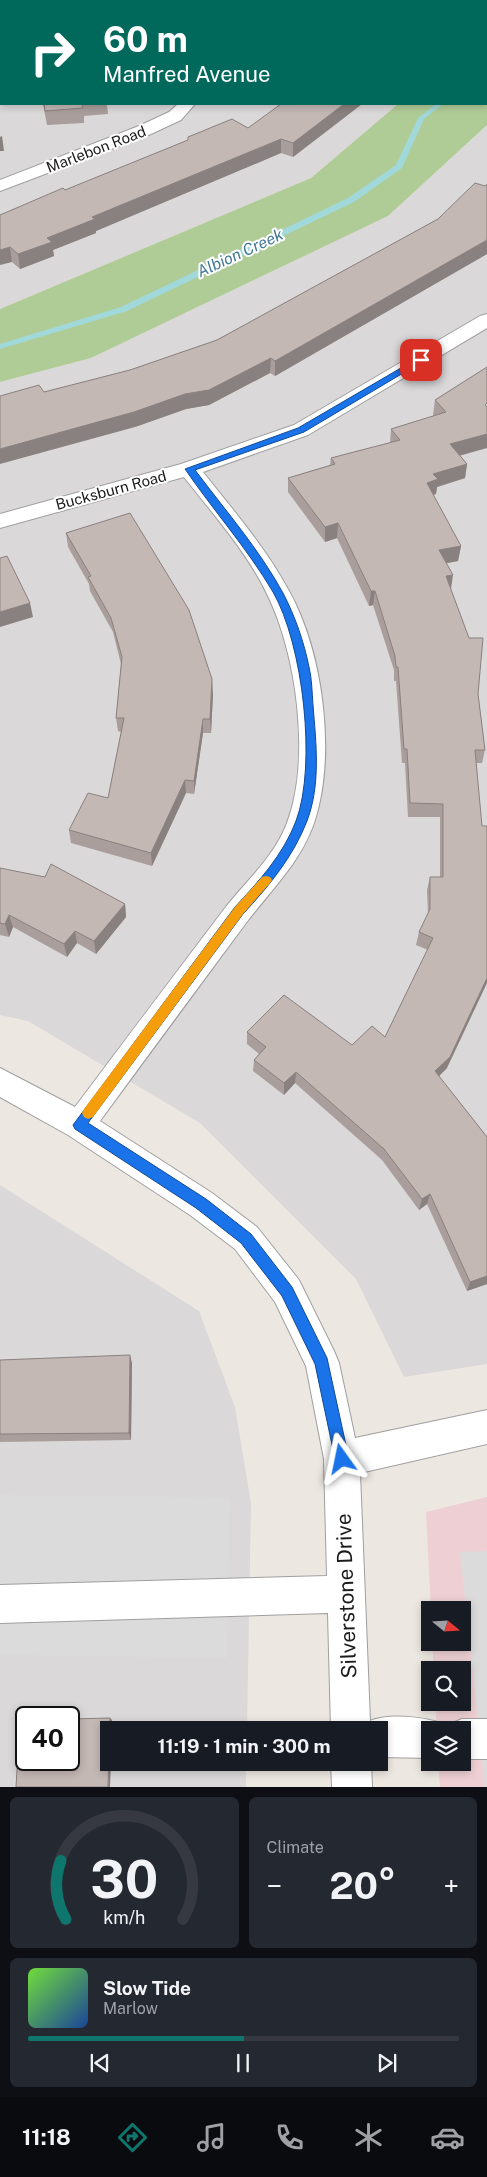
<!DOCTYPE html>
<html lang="en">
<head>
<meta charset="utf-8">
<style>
	body { margin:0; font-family:"Public Sans",sans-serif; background:#242831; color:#f1f3f6; height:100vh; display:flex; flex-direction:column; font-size:19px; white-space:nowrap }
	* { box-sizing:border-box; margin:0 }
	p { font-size:16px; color:#9ea1a6 }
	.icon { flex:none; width:28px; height:28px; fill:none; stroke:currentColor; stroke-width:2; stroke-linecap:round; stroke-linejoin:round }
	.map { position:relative; height:1787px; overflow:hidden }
	.panel { display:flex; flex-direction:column; gap:10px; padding:10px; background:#0d0f14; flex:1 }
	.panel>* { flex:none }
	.guide { position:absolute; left:0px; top:0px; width:488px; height:105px; box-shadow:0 2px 8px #0003; background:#00695c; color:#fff; overflow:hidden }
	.needle { width:32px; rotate:108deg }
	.buttons { position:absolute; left:421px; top:1601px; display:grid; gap:10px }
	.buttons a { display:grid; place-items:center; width:50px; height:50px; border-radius:0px; background:#171b24; box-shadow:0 2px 8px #0003; font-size:25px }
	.speed { position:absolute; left:15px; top:1706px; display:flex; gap:10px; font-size:25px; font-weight:700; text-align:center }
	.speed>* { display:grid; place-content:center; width:65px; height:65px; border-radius:50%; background:#171b24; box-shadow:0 2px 8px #0003; line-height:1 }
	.speed .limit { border:2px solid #111; border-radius:8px; background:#fff; color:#111 }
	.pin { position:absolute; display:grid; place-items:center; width:42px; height:42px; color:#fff; margin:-21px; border-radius:10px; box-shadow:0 2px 8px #0006 }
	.me { position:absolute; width:55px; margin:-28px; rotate:348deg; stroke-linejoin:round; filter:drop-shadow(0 0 4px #0008) }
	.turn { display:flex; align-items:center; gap:18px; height:105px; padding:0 20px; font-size:22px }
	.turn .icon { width:65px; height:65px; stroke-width:2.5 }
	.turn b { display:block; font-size:35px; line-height:42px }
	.big { font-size:38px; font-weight:700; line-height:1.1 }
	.panel .card { flex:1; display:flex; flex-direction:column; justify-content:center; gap:8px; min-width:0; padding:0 18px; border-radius:8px; background:#242831 }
	.panel .dial { align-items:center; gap:0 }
	.dial svg { height:130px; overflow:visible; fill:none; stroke:#363941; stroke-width:7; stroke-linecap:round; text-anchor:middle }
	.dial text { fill:#f1f3f6; stroke:none }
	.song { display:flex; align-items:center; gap:15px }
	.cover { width:60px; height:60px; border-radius:8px; background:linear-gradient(135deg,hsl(100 70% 55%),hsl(220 70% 35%)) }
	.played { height:5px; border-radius:2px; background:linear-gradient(90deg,#0f766e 50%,#363941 50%) }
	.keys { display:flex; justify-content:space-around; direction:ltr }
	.heat { display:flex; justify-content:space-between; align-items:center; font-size:28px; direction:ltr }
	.panel .tiles { flex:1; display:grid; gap:10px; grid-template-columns:1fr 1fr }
	.card:last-child { grid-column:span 2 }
	.trip { position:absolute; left:100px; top:1721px; width:288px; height:50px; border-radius:0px; background:#171b24; box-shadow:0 2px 8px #0003; font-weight:700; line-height:50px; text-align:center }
	.menu { display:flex; height:80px; justify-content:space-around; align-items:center; background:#090b0e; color:#9ea1a6 }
	.menu .icon { width:35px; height:35px }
	.menu .on { color:#0f766e }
	.menu b { font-size:22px; color:#f1f3f6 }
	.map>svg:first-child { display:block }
	.residential { fill:#dad8d9; fill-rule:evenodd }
	.commercial { fill:#eed0d4 }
	.grass { fill:#d2e7a7 }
	.forest { fill:#b0cc96 }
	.parking { fill:#dbdbdb }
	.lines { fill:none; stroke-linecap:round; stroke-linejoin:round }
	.stream { fill:#a1d8da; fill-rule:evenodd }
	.minor-casing { stroke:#9f9f9f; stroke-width:2 }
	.minor { fill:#fff; fill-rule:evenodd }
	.wall { fill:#a99e9c }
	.shaded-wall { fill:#89817f }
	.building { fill:#c4b8b5; stroke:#89817f }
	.route { fill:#1a73e8; stroke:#114b97 }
	.slow { fill:#f59e0b }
	.labels { text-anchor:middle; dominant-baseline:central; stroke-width:4; stroke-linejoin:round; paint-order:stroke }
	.far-street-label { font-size:15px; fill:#1b1b1b; stroke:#fff }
	.far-water-label { font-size:16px; font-style:italic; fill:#417992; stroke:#fff }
	.near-street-label { font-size:21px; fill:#1b1b1b; stroke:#fff }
</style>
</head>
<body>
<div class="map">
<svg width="487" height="1787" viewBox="0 0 487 1787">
	<rect width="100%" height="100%" fill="#ede7e1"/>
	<!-- residential -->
	<path class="residential" d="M0,11l1,93h397l-87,74 -311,131z
		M487,125v1239l-83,13 -48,-98 -156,-156 -172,-102 -28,-6v-633l91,-24 297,-142z
		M0,1185l199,126 36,96 16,96 -4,227h-138v32l137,1v24h-246zM26,1718h43v42h-43z"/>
	<!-- commercial -->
	<path class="commercial" d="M487,1497v290h-47l-2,-24 24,-1v-32h-25l-2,-27 27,-1v-32h-28l-2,-27 30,-1v-32h-31l-5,-98z"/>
	<!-- grass -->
	<path class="grass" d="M0,0h487v17l-1,-16h-485v10z"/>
	<!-- forest -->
	<path class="forest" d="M487,26v99l-99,91 -297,142 -91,24v-73l311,-131 87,-74h88z"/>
	<!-- parking -->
	<path class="parking" d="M0,1495l230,2 -3,161 -227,-3z
		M487,1551v236h-2l-25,-235z"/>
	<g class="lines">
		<!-- stream -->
		<path class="stream" d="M486,65h1l-1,5z
			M436,104h7l-19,15 -22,49 -48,34 -227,109 -127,38v-5l121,-37 227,-109 48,-33 22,-47z"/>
		<defs>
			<path id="minor" d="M178,104h17l-14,16 -30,14 -151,57v-11l139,-54 30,-14z
				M487,314v14l-179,107 -105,37c30,38 63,76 86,119 34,61 47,162 26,229 -13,41 -44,70 -69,103 -49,66 -98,132 -146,198l112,72 45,34 42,53 35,71 5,12 16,75 132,-28v34l-127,29 10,248c19,-8 55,-4 74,3l2,6 2,-5 14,-6h25v40h-25v-29h-32v28l-51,-1v-27h-48l-3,-117 -328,10v-38l327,-9 -3,-117 -18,-93 -31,-64 -40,-53 -45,-34 -122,-80 -68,-38v-29l75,39c50,-67 100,-133 150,-199 22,-28 49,-51 62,-85 24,-63 10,-169 -20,-229 -20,-42 -54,-80 -83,-117l-184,51v-14l181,-50 113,-39 186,-109z
				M331,1762h40l1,25h-40z"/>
		</defs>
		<!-- minor casing -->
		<use href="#minor" class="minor-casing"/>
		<!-- minor -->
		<use href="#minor" class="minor"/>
	</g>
	<!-- wall -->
	<path class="wall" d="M43,104h64l1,10 -24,2v7l-37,2z
		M362,104l-69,53 -12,-4 -185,78v2l-43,17 1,6 -34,13 -8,-7 -12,-47 65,-25 183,-62z
		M487,184v70l-212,122 -5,-3 -61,32 -23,4 -51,18 -91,-35 86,-22 87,-30 221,-121z
		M487,367l-27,88 7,9 -2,14 -28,9 -1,7 -3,1 28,51 -3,15 -12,2 5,26 27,105 7,56 -3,13h-6l-29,305 -8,8 48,61v147l-20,7 -40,-87 -8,6 -37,-50 -87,-77 -11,12 -31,-24 1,-11 5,-6 -12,-10v-12l105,13 33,-8 43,-87 -12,-5 3,-13 9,-18 -1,-24 3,-13h10v-60h-32l-3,-54h-3l-6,-82h-2v-11l-21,-65 -4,1 -32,-68 -12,4 -37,-50v-14l42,-13 1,-7 59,-15 1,-14 43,-13 -1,-1 2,-15z
		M66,533l147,161 -2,39h-8l-9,61 -8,-1 -34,73 -81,-23 -2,-13 39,-32 13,-66 -3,-1 -2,-13 5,-54 -8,-32 -23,-41 -1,-7 -21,-37z
		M0,868l125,36 1,13 -30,37 -19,-11 -10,14 -54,-30 -4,10 -9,-2z
		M0,1360l132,3 -1,77 -131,2z"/>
	<!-- shaded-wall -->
	<path class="shaded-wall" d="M344,104h18l-69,53v-14z
		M2,136l2,15h-4v-14z
		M281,139v14l-185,78v2l-43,17 1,6 -34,13 -2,-15 29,-16 45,-21z
		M487,240v14l-212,122v-15z
		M10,247l2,15 -12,3v-15z
		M271,358l-1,15 -61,32 -23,4 -51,18 -135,37v-15z
		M487,434v14l-39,11 2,-15z
		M467,464l-2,14 -28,9 -1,7 -11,3 2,-14 6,-9z
		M338,523l-1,15 -12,4v-15z
		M461,546l-3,15 -21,4 2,-15z
		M453,575l-2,14 -5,-13z
		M371,591h4l-2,14 -4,1z
		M30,603l3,14 -33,10v-15z
		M212,679l1,15 -2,39 -1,-14z
		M203,719v14l-9,61v-13z
		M185,780l1,13 -34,73 -1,-13z
		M125,904l1,13 -30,37 -2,-13z
		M9,915l4,12 -4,10 -4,-13z
		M75,931l2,12 -10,14 -3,-13z
		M487,978v5l-40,85 -15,15 3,-12z
		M296,1072l-1,11 -11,12v-12z
		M430,1194l-3,10 -8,6 3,-11z
		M487,1276v8l-20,7 3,-9z
		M130,1355l2,8 -1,77 -2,-7z
		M110,1718l2,2v10h-3z
		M109,1748v14h2l-1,25h-2z"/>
	<!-- building -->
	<path class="building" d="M44,104h38l1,4 -38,3z
		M281,104h63l-51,39 -12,-4 -189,78 3,2 -48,19 5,4 -34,12 -8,-7 -10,3v-35l63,-27 2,2 123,-50v-3l44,-18 16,9z
		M475,183l10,3 2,-2v56l-212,121 -4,-3 -62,32 -24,4 -51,18 -134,37v-53l39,-11 5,7 86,-22 87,-30 221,-121z
		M487,367v36l-2,2 2,2v27l-37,10 17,20 -34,10 5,5 -11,4 34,63 -22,4 14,25 -7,1 23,62h14l-5,56 7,56h-10l7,76h5v152l-37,79 -15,14 52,66v139l-17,6 -40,-88 -8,5 -38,-50 -88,-77 -12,11 -30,-23 12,-13 -19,-15 37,-37 68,50 20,-19 13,11 48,-99 -14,-6 11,-23v-32h13v-73l-33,-1 -3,-54h-3l-6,-82h-2l-1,-11 -20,-65h-4l-33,-68 -13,4 -37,-49 47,-14 -4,-6 69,-18 -9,-11 55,-17 -11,-12z
		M130,513l59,97 23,69 -2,40h-7l-9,62 -9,-1 -34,73 -82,-23 19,-37 20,5 16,-80h-8l6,-61 -11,-39 -23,-41 3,-1 -25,-43z
		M7,556l23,47 -30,9v-54z
		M51,864l74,40 -31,37 -19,-10 -11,13 -55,-29 -4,9 -5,-1v-55l45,9z
		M130,1355l-1,78 -129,1v-74z
		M110,1718l-2,69h-92l4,-67h6v40h43v-41z"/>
	<!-- route -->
	<path class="route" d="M418,358l7,2 -121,72 -109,38c30,40 64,79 88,123 12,23 21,49 26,74 3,12 3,26 4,38 3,38 8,79 -6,116 -14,36 -38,65 -64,93l-155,209 118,76 45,35 41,53 35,71 22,101 -2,5 -5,2 -5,-2 -2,-5 -20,-95 -33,-68 -41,-53 -45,-35 -121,-79 -2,-4 162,-218c24,-26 48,-52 61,-86 21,-56 7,-177 -23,-229 -26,-44 -60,-82 -88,-123l113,-41z"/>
	<!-- slow -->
	<path class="slow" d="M266,876l4,1 2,3 -2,3 -27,31 -150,203 -5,2 -4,-2 -2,-4 2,-4 151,-202 27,-30z"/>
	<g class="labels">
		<!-- far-street labels -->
		<g class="far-street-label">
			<text transform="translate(96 149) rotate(-21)">Marlebon Road</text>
			<text transform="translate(111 490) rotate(-15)">Bucksburn Road</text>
		</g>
		<!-- far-water labels -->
		<g class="far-water-label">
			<text transform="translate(240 253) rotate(-25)">Albion Creek</text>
		</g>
		<!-- near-street labels -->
		<g class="near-street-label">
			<text transform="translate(346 1596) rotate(-92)">Silverstone Drive</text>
		</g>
	</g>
</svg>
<div class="buttons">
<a><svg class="needle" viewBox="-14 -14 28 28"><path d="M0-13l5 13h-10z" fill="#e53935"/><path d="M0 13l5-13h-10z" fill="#9ea1a6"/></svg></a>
<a><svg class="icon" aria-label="search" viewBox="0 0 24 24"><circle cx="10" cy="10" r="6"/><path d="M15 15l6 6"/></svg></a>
<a><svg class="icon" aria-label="layers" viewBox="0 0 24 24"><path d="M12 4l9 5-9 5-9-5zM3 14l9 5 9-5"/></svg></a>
</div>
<div class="speed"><div class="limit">40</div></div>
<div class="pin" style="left:421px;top:360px;background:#d93025"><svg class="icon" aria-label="arrive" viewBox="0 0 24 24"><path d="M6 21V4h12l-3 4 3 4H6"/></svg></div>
<svg class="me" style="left:342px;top:1459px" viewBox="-20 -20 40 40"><path d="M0-17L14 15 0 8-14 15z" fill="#1a73e8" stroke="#fff" stroke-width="4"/></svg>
<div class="trip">11:19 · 1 min · 300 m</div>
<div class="guide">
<div class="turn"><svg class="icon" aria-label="right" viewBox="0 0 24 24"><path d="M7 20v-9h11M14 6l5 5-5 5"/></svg><div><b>60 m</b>Manfred Avenue</div></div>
</div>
</div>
<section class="panel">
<div class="tiles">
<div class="card dial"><svg viewBox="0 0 100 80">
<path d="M14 69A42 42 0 1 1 86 69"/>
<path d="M14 69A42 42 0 0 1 11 33" stroke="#0f766e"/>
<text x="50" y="56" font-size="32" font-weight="700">30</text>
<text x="50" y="72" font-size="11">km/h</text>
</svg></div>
<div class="card"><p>Climate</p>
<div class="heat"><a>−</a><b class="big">20°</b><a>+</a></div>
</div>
<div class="card">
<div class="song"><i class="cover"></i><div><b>Slow Tide</b><p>Marlow</p></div></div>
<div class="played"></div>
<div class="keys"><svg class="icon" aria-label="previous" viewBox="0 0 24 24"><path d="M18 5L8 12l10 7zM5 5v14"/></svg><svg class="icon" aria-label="pause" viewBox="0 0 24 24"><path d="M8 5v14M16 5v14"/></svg><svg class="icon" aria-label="next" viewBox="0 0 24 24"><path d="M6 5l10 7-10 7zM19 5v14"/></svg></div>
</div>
</div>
</section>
<nav class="menu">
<b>11:18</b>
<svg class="icon on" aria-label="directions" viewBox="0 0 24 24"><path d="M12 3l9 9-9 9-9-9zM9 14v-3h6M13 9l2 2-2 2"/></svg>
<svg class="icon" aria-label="music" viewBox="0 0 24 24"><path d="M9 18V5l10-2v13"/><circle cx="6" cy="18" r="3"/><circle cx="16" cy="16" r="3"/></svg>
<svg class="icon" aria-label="phone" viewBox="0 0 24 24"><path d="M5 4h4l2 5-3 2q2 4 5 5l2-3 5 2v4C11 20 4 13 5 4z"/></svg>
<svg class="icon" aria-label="climate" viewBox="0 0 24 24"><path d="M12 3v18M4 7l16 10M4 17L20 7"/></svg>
<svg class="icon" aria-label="car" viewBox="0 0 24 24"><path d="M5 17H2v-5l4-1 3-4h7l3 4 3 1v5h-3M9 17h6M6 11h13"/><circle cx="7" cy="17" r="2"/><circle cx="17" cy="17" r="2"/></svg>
</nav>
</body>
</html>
